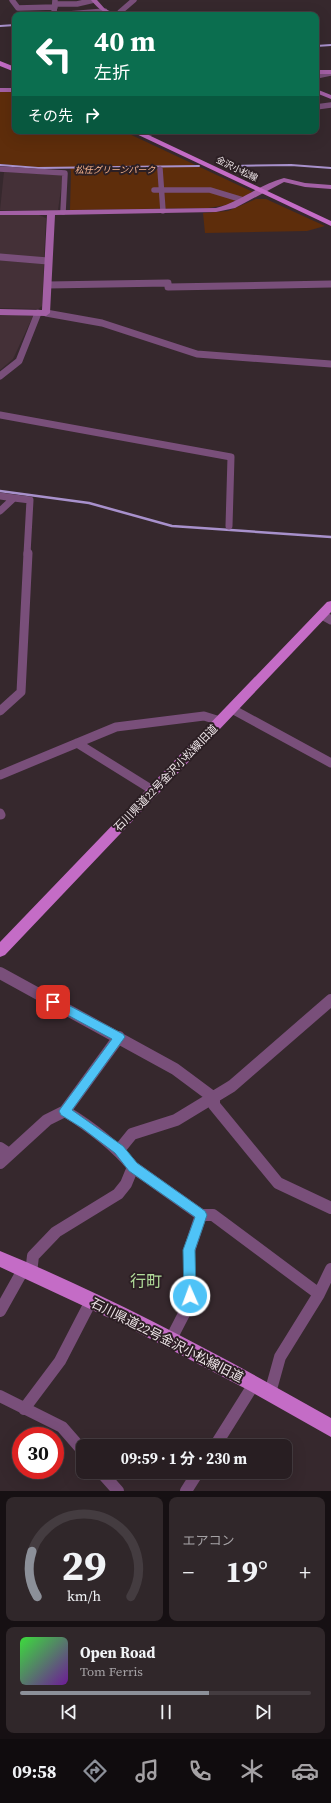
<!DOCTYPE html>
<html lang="ja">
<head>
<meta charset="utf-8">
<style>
	body { margin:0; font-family:"Source Serif 4","Noto Sans JP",serif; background:#30272a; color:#f1f3f6; height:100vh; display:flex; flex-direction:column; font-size:15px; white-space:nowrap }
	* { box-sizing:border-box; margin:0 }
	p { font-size:13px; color:#a5a2a5 }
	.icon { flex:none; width:22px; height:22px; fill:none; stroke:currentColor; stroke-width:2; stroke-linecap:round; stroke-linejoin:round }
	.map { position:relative; height:1491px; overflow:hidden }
	.details { display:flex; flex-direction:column; gap:6px; padding:6px; background:#161013; flex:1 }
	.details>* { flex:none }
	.guide { position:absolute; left:12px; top:12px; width:307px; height:122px; border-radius:8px; box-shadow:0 4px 16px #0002,0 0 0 1px #443c40; background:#0b6e4f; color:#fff; overflow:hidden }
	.speed { position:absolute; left:12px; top:1427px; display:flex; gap:8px; font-size:20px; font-weight:700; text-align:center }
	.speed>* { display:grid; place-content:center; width:52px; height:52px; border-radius:50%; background:#281e22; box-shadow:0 4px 16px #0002,0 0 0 1px #443c40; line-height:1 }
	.speed .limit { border:6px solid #d22; background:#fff; color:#111 }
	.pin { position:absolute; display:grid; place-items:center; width:34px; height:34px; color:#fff; margin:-17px; border-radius:8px; box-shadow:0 2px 6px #0006 }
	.me { position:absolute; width:44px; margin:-22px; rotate:358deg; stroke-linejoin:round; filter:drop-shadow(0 0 3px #0008) }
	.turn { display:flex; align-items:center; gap:14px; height:84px; padding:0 16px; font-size:18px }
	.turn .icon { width:52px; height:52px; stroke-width:2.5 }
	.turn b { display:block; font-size:28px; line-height:34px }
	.then { display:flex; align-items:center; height:38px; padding:0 16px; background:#0003; gap:8px; font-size:15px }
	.big { font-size:30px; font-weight:700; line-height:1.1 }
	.details .widget { flex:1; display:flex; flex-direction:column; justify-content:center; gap:6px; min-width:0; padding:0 14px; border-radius:8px; background:#30272a }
	.details .dial { align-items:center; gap:0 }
	.dial svg { height:104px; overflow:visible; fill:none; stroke:#443c40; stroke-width:7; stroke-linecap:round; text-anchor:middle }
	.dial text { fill:#f1f3f6; stroke:none }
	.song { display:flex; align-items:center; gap:12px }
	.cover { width:48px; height:48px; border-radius:6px; background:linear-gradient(135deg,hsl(120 70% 55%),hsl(280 70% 35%)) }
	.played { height:4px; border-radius:2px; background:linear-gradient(90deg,#8c9099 65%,#443c40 65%) }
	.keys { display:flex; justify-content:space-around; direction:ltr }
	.heat { display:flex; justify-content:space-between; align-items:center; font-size:22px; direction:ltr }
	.details .tiles { flex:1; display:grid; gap:6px; grid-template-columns:1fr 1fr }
	.widget:last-child { grid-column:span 2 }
	.trip { position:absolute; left:76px; top:1439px; width:216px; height:40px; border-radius:8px; background:#281e22; box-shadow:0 4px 16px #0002,0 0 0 1px #443c40; font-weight:700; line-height:40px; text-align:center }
	.tab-bar { display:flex; height:64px; justify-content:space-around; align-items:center; background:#100c0e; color:#a5a2a5 }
	.tab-bar .icon { width:28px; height:28px }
	.tab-bar .active { color:#8c9099 }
	.tab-bar b { font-size:18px; color:#f1f3f6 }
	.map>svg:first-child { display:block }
	.built { fill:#443037 }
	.green { fill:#5e2d0b }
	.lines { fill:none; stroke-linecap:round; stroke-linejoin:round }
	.stream-far1 { stroke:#a891cc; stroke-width:2 }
	.stream { stroke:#a891cc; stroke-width:2.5 }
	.street-far3 { stroke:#794f7a; stroke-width:5.5 }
	.street-far2 { stroke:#794f7a; stroke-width:7 }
	.street-far1 { stroke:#794f7a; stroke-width:9 }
	.street { stroke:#794f7a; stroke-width:12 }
	.secondary { fill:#a360a5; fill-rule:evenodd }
	.primary { fill:#c46cc6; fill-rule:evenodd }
	.route { fill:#4fc3f7; stroke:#337fa1 }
	.labels { text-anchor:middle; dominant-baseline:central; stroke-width:4; stroke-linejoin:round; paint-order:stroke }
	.far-street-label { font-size:9px; fill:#efe6e9; stroke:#2c1f24 }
	.far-park-label { font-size:9px; font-style:italic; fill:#f8b58f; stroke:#2c1f24 }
	.street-label { font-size:11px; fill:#efe6e9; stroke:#2c1f24 }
	.near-street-label { font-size:13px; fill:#efe6e9; stroke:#2c1f24 }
	.near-quarter-label { font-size:16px; fill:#b0db99; stroke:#2c1f24 }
</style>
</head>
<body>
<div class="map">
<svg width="331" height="1491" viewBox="0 0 331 1491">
	<rect width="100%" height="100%" fill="#36282d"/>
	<!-- built -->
	<path class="built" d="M4,172l59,3 -5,35h-58z
		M0,215h39l7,3 -2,40 -44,-3z
		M0,259l44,4 -2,43 -4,3 -38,-1z
		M0,314l33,2 -20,43 -13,11z"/>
	<!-- green -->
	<path class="green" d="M0,91h15v40h108l130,61 -26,13 -19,3 -138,2 1,-38 -1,-5 -28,1 -42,-4z
		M256,199h10l59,27 -18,5 -102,2 -2,-20 25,-2z"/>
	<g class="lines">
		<!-- stream-far1 -->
		<path class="stream-far1" d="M0,26l15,-1
			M316,46l15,-1
			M0,165l38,3 161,-2
			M228,166l63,-1 40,3"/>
		<!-- stream -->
		<path class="stream" d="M0,491l89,12 83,23 159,11"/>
		<!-- street-far3 -->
		<path class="street-far3" d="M12,0l6,8 37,-1
			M55,0l-1,13 2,2 49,-4
			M56,4h21l17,-4
			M120,12l14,-12
			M316,76l15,-3
			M316,107l15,-2
			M150,133l6,-2
			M0,169l65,4 -2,39
			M160,169l3,42
			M154,190h56l33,10"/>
		<!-- street-far2 -->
		<path class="street-far2" d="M0,257l48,4
			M48,285l120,-2v4l163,-3
			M46,313l56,10 95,31 134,10
			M0,376l19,-15 19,-48
			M0,415l231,42 -2,69
			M0,496l14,2 -14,13
			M14,498l16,2 -3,54"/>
		<!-- street-far1 -->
		<path class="street-far1" d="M322,615l9,5
			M232,709l99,54
			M0,711l21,-19 7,-139
			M77,743l77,48
			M0,775l116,-48 88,-11 16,5
			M0,813l1,2"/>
		<!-- street -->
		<path class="street" d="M0,973l175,96 39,29v7l64,78 53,25
			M65,1111l54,-74
			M0,1148l9,6
			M119,1150l13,-16 44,-14 56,-34 99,-86
			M0,1163l47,-43 18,-9c26,16 49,33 68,56l-7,17 -8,10 -62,38 -23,24 -2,17
			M133,1167l68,48h12l106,79
			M0,1311l23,-41
			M170,1341l19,-37v-53l12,-36
			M270,1393l10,-36 39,-63 12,-25
			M0,1396l62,31 21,24
			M24,1409l36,-48 31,-60
			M215,1446l39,-62
			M101,1472l17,19
			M186,1491l12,-19"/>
		<!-- secondary -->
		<path class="secondary" d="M91,0h6l8,9 14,6c-13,0 -20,-5 -28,-15z
			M316,70h15v4h-15z
			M0,88h15v4h-15z
			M316,89l15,6v4l-15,-6z
			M284,178l21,5 26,2v4l-26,-2 -21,-5 -49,26 -19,4 -161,3 -5,98 -4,3 -46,-1v-6l42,1 5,-95h-47v-4l216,-3c24,-6 44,-24 68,-30z"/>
		<!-- primary -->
		<path class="primary" d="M0,61l15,6v5l-15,-6z
			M130,131h10l191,90v5z
			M331,601v11l-326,343 -5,2v-15l327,-340z
			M0,1251c114,47 224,106 331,167v19l-83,-47 -128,-67 -120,-56z"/>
	</g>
	<!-- route -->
	<path class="route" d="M53,997l70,37 2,3 -53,73 51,36 14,17 68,48 2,4 -12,35 1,46 -1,4 -5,2 -4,-2 -2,-4 -1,-46 12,-33 -66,-46 -14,-18 -33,-25 -21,-13 -2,-4 2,-3 51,-69 -63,-34 -1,-3 1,-4z"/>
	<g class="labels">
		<!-- far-street labels -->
		<g class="far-street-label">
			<text transform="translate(237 169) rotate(26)">金沢小松線</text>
		</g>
		<!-- far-park labels -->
		<g class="far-park-label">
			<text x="115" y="170">松任グリーンパーク</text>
		</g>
		<!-- street labels -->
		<g class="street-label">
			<text transform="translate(166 778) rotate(-46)">石川県道22号金沢小松線旧道</text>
		</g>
		<!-- near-street labels -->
		<g class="near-street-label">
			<text transform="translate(167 1340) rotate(27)">石川県道22号金沢小松線旧道</text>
		</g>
		<!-- near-quarter labels -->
		<g class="near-quarter-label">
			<text x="146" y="1281">行町</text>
		</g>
	</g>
</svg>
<div class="speed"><div class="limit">30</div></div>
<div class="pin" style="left:53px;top:1002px;background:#d93025"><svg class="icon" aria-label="arrive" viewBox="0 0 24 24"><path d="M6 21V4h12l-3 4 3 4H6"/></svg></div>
<svg class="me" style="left:190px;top:1296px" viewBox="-20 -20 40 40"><circle r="17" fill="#4fc3f7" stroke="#fff" stroke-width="3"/><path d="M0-11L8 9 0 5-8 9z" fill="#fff"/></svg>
<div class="trip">09:59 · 1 分 · 230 m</div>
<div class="guide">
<div class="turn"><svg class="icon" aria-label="left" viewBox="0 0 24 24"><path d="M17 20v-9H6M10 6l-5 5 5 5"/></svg><div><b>40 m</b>左折</div></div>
<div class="then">その先<svg class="icon" aria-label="right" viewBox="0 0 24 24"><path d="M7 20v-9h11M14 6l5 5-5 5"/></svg></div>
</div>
</div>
<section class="details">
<div class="tiles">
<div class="widget dial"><svg viewBox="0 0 100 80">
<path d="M14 69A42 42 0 1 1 86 69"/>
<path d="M14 69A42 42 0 0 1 10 34" stroke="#8c9099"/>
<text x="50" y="56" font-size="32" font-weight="700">29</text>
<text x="50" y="72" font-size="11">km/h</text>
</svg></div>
<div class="widget"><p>エアコン</p>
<div class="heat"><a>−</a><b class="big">19°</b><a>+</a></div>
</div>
<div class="widget">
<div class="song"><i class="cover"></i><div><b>Open Road</b><p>Tom Ferris</p></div></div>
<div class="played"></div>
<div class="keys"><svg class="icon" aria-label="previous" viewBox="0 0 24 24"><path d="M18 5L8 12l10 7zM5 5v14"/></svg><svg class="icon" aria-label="pause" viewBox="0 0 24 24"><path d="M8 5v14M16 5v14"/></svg><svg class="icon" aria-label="next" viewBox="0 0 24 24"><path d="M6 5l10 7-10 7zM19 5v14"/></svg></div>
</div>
</div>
</section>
<nav class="tab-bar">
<b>09:58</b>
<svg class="icon active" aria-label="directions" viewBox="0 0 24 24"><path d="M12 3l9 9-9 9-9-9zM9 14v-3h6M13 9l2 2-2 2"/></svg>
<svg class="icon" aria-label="music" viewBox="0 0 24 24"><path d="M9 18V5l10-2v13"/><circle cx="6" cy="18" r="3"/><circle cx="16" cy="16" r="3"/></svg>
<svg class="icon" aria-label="phone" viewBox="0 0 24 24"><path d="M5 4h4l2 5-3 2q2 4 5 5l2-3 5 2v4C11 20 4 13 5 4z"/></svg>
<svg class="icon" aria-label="climate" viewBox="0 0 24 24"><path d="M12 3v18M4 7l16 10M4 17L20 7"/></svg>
<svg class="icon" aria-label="car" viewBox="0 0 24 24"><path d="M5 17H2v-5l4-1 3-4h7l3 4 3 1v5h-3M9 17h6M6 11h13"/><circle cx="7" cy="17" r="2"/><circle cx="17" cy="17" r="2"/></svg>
</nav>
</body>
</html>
